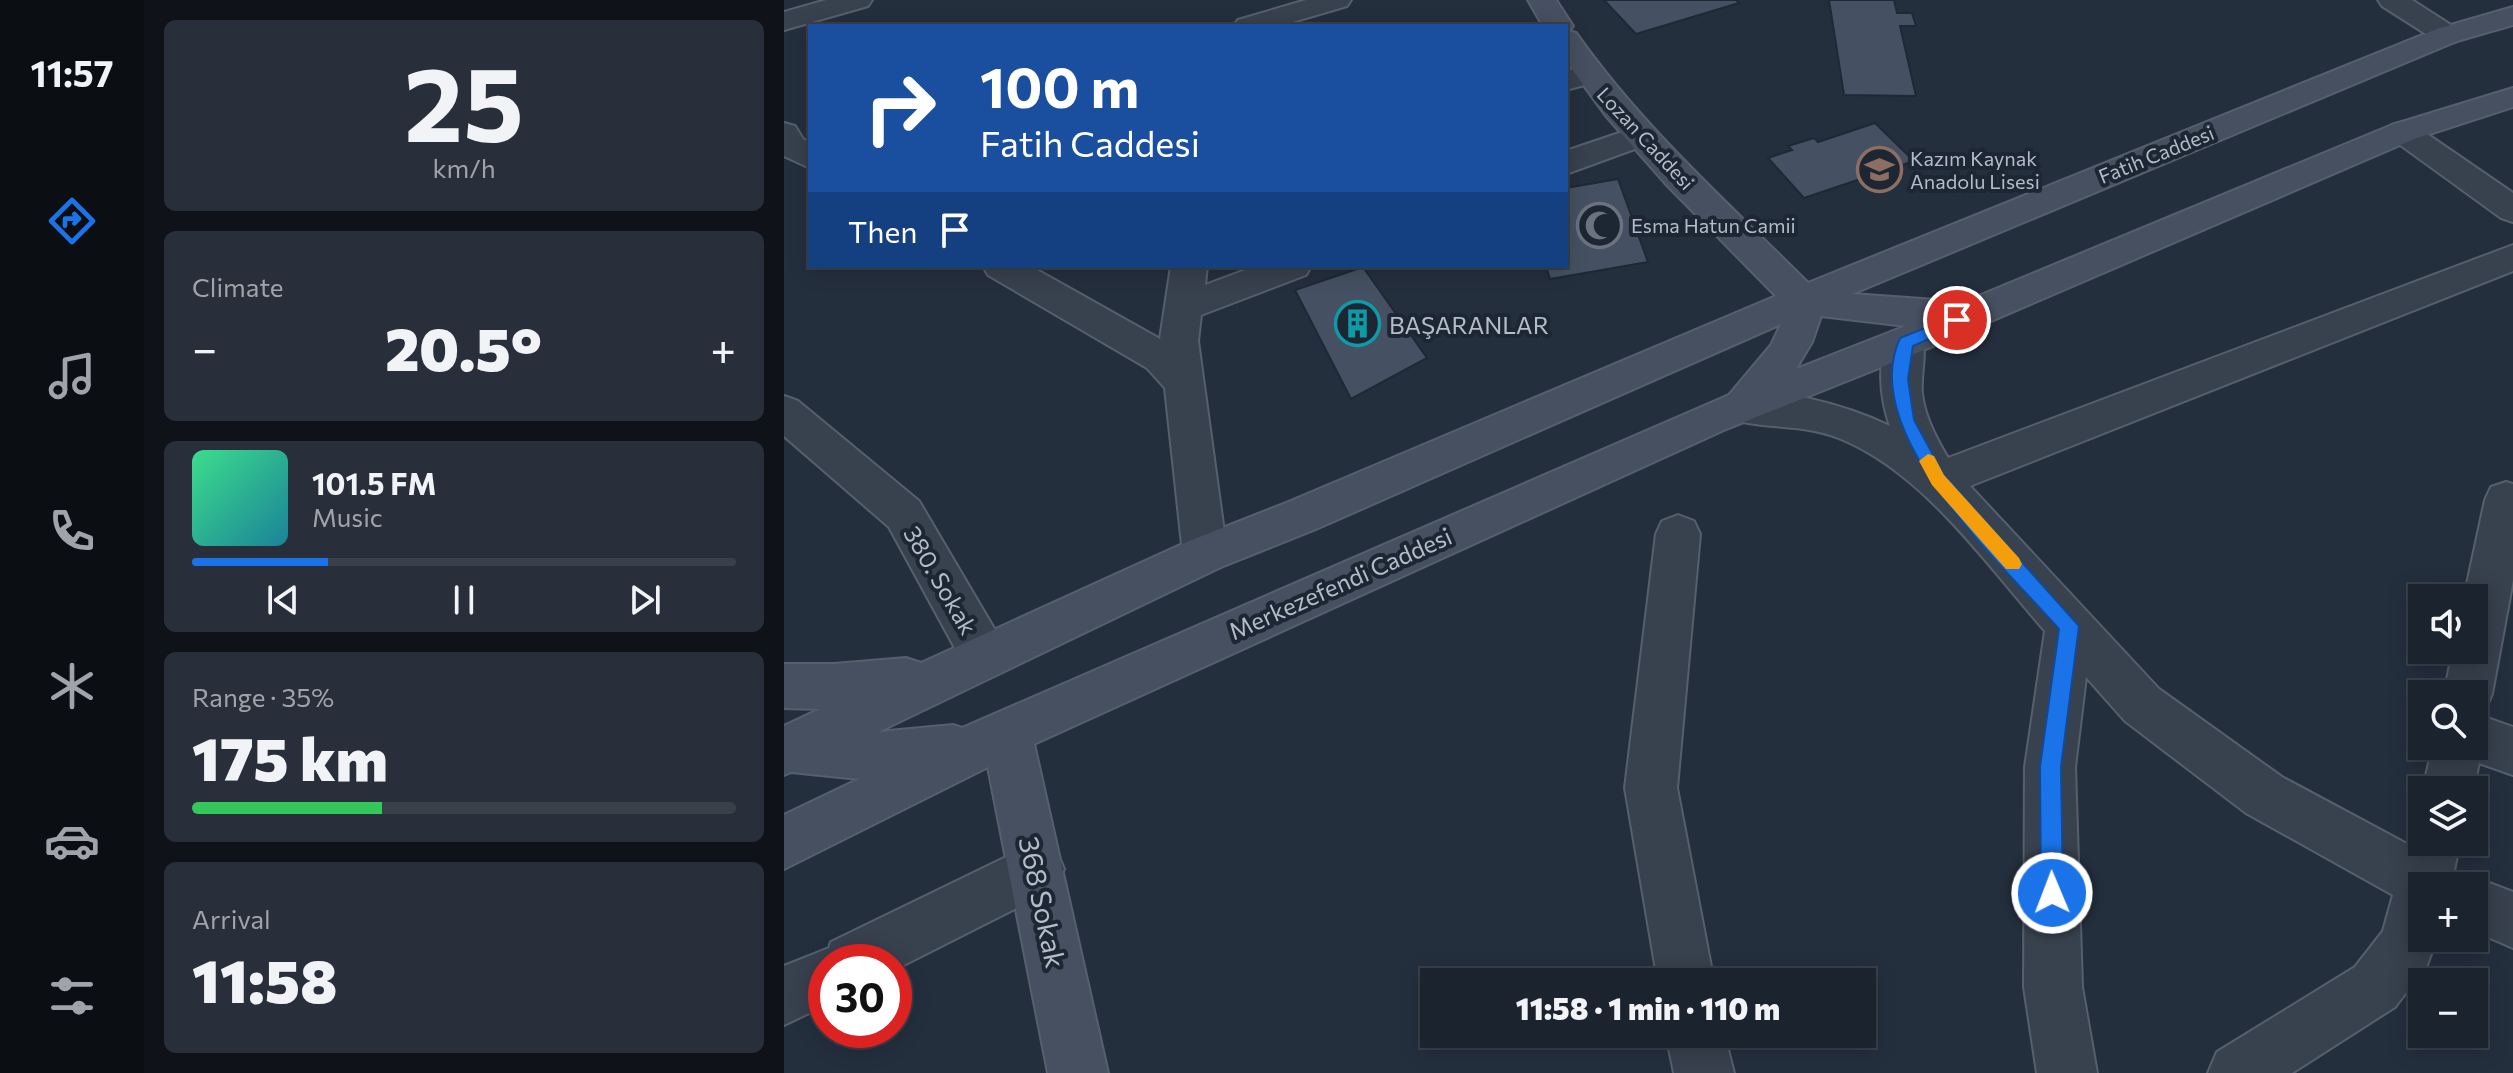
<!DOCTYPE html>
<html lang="en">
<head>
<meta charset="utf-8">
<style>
	body { margin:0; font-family:Commissioner,sans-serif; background:#282f3a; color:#f1f3f6; height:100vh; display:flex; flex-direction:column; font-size:30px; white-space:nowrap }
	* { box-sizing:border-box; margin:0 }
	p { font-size:26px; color:#a0a4aa }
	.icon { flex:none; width:44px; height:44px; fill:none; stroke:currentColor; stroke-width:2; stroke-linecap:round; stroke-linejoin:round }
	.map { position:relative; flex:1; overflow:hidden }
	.panel { display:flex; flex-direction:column; gap:20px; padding:20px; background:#0f1319; width:640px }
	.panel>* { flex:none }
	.guide { position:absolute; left:24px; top:24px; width:760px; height:244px; border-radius:0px; box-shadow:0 4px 20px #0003,0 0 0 2px #39404a; background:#1a4fa0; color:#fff; overflow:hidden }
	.buttons { position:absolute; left:1624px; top:584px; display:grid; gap:16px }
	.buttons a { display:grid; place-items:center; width:80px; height:80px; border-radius:0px; background:#1b232e; box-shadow:0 4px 20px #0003,0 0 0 2px #39404a; font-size:40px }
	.speed { position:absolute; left:24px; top:944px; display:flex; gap:16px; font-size:40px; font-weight:700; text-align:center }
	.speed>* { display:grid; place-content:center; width:104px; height:104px; border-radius:50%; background:#1b232e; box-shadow:0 4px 20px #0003,0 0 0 2px #39404a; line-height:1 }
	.speed .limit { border:12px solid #d22; background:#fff; color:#111 }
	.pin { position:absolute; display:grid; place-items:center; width:68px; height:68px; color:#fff; margin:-34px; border:4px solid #fff; border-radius:50%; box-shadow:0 2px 8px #0007 }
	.me { position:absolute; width:88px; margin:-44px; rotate:359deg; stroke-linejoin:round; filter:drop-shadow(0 0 6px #0008) }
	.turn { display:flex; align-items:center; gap:28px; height:168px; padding:0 40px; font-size:36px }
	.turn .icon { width:104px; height:104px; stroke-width:2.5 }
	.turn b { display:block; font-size:56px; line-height:68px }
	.then { display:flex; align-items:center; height:76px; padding:0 40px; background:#0003; gap:16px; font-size:30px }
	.big { font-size:60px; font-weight:800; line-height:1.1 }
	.panel .widget { flex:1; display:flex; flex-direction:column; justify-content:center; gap:12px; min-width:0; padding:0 28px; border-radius:12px; background:#282f3a }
	.panel .dial { align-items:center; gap:0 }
	.dial b { font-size:104px; line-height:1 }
	.song { display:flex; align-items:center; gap:24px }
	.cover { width:96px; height:96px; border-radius:12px; background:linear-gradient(135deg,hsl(150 70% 55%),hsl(190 70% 35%)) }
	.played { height:8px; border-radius:4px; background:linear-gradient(90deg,#1a73e8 25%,#39404a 25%) }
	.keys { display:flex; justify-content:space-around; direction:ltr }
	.heat { display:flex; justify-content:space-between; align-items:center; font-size:44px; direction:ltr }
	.charge { height:12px; border-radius:6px; background:linear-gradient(90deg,#34c759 35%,#39404a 0) }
	.trip { position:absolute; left:636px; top:968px; width:456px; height:80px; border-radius:0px; background:#1b232e; box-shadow:0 4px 20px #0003,0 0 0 2px #39404a; font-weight:800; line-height:80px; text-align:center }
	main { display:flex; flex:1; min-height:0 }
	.menu { display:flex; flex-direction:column; width:144px; justify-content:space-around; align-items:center; background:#0b0e12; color:#a0a4aa }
	.menu .icon { width:56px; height:56px }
	.menu .active { color:#1a73e8 }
	.menu b { font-size:36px; color:#f1f3f6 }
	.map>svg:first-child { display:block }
	.building { fill:#455162; stroke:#1f2835; stroke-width:2 }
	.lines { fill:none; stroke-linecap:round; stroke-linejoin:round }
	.street-casing { stroke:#565f6c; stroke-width:4 }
	.secondary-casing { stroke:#565f6c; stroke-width:4 }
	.street { fill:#38414e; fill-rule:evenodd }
	.secondary { fill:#465061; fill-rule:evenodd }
	.route { fill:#1a73e8; stroke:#114b97; stroke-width:2 }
	.slow { fill:#f59e0b }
	.labels { text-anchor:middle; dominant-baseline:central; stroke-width:8; stroke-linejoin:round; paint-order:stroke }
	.far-street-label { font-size:20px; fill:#b4bcc9; stroke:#1d2633 }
	.far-poi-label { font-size:20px; fill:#b4bcc9; stroke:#1d2633; text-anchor:start }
	.poi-label { font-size:24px; fill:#b4bcc9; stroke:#1d2633; text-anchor:start }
	.street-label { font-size:24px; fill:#b4bcc9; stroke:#1d2633 }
	.near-street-label { font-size:28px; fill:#b4bcc9; stroke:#1d2633 }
</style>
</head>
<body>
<main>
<nav class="menu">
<b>11:57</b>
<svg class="icon active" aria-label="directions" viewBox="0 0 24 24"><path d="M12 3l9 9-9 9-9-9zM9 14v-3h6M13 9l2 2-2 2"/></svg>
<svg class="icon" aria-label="music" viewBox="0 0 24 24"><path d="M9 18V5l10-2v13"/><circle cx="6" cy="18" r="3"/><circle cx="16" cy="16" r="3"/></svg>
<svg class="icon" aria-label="phone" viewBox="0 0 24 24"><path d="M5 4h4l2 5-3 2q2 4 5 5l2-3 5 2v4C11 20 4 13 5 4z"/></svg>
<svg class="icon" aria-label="climate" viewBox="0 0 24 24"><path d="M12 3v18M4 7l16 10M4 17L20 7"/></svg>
<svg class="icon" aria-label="car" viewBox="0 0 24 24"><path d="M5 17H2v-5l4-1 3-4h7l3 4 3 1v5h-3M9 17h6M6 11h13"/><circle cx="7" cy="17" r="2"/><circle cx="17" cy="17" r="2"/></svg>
<svg class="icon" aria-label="filters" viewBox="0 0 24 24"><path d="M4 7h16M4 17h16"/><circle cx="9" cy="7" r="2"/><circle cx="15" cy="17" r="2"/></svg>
</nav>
<section class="panel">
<div class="widget dial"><b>25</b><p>km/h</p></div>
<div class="widget"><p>Climate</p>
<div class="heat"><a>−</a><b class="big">20.5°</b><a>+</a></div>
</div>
<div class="widget">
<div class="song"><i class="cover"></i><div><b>101.5 FM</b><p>Music</p></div></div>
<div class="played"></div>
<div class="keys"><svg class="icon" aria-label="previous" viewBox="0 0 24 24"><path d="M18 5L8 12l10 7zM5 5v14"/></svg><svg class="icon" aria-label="pause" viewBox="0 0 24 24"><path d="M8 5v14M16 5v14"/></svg><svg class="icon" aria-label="next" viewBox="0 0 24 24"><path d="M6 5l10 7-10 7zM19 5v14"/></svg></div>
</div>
<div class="widget"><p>Range · 35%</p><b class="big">175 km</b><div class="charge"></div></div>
<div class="widget"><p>Arrival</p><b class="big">11:58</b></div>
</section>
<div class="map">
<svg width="1729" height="1073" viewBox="0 0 1729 1073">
	<rect width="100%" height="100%" fill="#242f3e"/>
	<!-- building -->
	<path class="building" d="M820,0h132l3,3 -103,31z
		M1045,0h65l3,13h15l4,13h-16l16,70 -72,-1z
		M1091,123l39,38 -110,37 -36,-40 24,-8 -4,-4 26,-8 4,4z
		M834,179l30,83 -98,17 -4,-13h20v-78z
		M579,267l64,91 -76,41 -56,-109z"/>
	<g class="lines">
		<defs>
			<path id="street" d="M42,0h46l-4,6 -84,24v-18z
				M522,0h45l-4,6 -68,20h-46l5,-6z
				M1594,0h34l45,29 5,6 -5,6 -10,3 -10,-3 -55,-35z
				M804,65l11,2 4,7 -4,7 -33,9v-19z
				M1619,122l11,3 99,68v29l-12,-4 -109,-79 -5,-7 5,-7z
				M0,123l11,3 8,13 7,4v25l-26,-12z
				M856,126l11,3 5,7 -5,7 -85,31v-23z
				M1729,245v26l-543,215 189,203 123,88 125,67 8,-21 7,-2v21h38l-7,33 3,9 18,-7 39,15v56l-39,-17v-45h-52v52h15l-10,27 -32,42 -103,66h-84l9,-21 138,-85 28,-36 10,-36 -147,-82 -121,-92 -39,-44 -11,90 7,220 15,86h-60l-13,-86 1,-220 20,-136c-59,-67 -120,-157 -204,-192 -36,-16 -77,-9 -114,-21l-6,-11 6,-11c42,-14 124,11 163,30 -10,-28 -14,-67 1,-94l14,-4 14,4c10,18 1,41 3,62 3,23 14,44 26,64z
				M199,266h47l130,73 11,-73h36l-2,19 51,-19h55l-5,9 -105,40 -3,26 29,213 -6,13 -16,6 -16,-6 -6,-13 -18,-166 -18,-20 -159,-93z
				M0,396l14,5 121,100 83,141 7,15 -7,15 -17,7 -17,-7 -79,-145 -105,-91z
				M1722,482l7,2v96l-21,114 -7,16 -9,4 37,13v48l-34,-12 -6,27 -51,2 11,-46h41v-52h-30l9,-44h21v-52h-10l21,-98 6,-13z
				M894,515l16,6 6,13 -23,254 37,194h-56l-33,-194 31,-254 6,-13z
				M253,842l19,8 8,19 -8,19 -162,82v-8h-68v43l-42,20v-59l45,-18 2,-6z
				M882,1034h58l10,39h-60z"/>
			<path id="secondary" d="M744,0h28l17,26 -4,5 7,2c66,94 151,169 232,250l629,-254 76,-22v18l-56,16 -605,253 112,8 428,-177 121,-37v19l-99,32 -495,213 -195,78 -690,314 74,329h-60l-60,-306 -204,102v-54l75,-36 -68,-7 -7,3v-49l36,-17 -36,-1v-44h50l72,-6 15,5 268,-122 97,-38 490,-207 -111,-113 -58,-66 -41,-56v-35h-23zM1037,316l85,10 -110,43 16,-27zM997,324l-10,21 -42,50 -767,333 -9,-3 -75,7 343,-165 95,-38z"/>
		</defs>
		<!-- street casing -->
		<use href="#street" class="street-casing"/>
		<!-- secondary casing -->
		<use href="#secondary" class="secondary-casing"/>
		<!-- street -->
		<use href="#street" class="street"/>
		<!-- secondary -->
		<use href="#secondary" class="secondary"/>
	</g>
	<!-- route -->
	<path class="route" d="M1173,315l8,5 -2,4 -50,22 -5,33 6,41 30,55 135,151 -18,141 2,126 -3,8 -8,3 -8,-3 -3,-8 -1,-126 19,-138c-57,-65 -203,-196 -159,-291z"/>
	<!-- slow -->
	<path class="slow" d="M1144,454l6,2 10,19 75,83 3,6 -3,5h-13l-74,-84 -13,-24z"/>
	<!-- icons -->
	<defs>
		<symbol id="school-ring" viewBox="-11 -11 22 22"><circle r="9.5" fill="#1d2633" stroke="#8d6e63" stroke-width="1.5"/><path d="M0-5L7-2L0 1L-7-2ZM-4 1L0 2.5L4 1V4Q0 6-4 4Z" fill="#8d6e63"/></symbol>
		<symbol id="mosque-ring" viewBox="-11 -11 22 22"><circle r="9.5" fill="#1d2633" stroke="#6b7280" stroke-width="1.5"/><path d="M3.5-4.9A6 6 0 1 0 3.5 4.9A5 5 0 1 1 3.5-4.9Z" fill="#6b7280"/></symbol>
		<symbol id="building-ring" viewBox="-11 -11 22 22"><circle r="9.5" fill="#1d2633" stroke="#0f9aa8" stroke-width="1.5"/><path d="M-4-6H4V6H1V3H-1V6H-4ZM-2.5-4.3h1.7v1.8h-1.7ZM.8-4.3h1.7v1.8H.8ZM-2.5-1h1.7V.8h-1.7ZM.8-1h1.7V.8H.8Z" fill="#0f9aa8"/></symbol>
	</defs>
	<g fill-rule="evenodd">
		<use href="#school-ring" x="1070" y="144" width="51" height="51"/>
		<use href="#mosque-ring" x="790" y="200" width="51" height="51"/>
		<use href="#building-ring" x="548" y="298" width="51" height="51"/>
	</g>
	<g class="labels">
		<!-- far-street labels -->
		<g class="far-street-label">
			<text transform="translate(862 138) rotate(47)">Lozan Caddesi</text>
			<text transform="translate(1372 154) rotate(-22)">Fatih Caddesi</text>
		</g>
		<!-- far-poi labels -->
		<g class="far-poi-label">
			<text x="1126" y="158">Kazım Kaynak<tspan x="1126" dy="23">Anadolu Lisesi</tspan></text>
			<text x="847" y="225">Esma Hatun Camii</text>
		</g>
		<!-- poi labels -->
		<g class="poi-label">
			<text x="605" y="324">BAŞARANLAR</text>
		</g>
		<!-- street labels -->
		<g class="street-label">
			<text transform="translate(157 580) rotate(60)">380. Sokak</text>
			<text transform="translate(556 583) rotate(-24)">Merkezefendi Caddesi</text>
		</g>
		<!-- near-street labels -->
		<g class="near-street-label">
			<text transform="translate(259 902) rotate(78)">368 Sokak</text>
		</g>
	</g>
</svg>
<div class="buttons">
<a><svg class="icon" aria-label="sound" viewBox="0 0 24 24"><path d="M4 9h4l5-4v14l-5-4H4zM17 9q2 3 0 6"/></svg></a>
<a><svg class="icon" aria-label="search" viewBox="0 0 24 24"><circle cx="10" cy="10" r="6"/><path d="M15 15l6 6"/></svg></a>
<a><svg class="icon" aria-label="layers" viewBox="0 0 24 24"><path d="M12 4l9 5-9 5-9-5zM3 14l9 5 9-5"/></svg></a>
<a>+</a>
<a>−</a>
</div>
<div class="speed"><div class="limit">30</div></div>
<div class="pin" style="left:1173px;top:320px;background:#d93025"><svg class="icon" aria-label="arrive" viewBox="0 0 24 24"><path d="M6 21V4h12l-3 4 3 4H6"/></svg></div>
<svg class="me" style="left:1268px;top:893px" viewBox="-20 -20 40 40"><circle r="17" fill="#1a73e8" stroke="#fff" stroke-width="3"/><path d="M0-11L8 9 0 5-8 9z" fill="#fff"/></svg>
<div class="trip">11:58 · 1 min · 110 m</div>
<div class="guide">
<div class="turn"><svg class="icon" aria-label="right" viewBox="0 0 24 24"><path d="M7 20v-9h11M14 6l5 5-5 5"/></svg><div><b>100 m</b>Fatih Caddesi</div></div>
<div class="then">Then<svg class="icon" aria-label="arrive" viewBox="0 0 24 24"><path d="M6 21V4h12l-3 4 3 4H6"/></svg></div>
</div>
</div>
</main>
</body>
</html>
